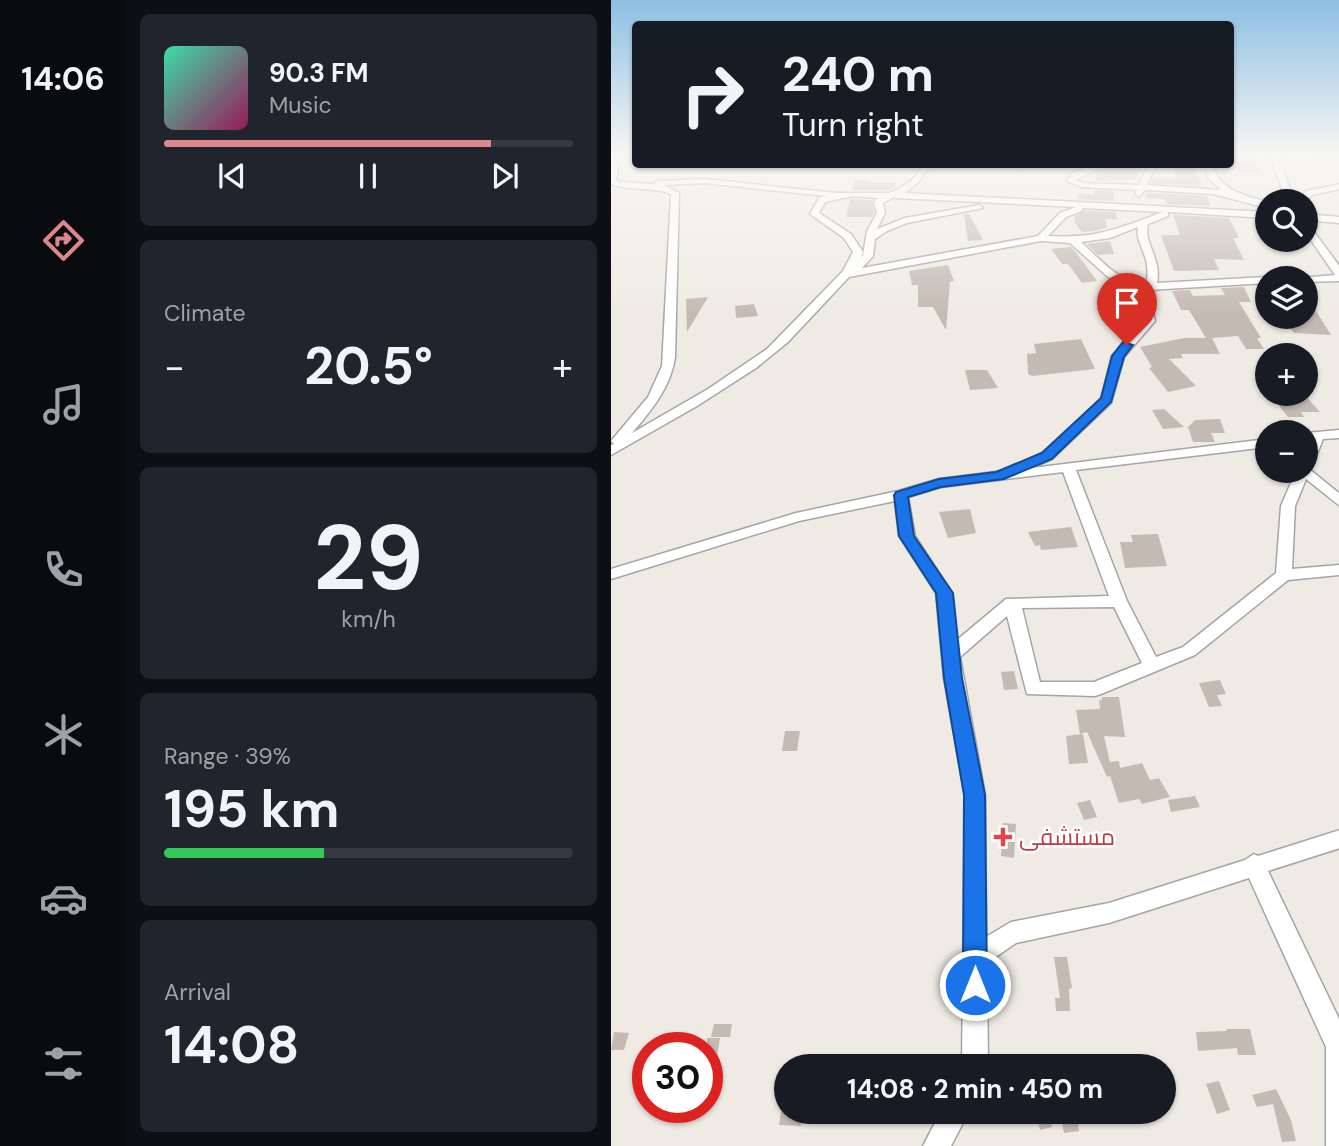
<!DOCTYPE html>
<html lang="en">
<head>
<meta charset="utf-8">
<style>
	body { margin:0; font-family:"DM Sans",Cairo,sans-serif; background:#20242c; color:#f1f3f6; height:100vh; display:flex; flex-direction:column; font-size:26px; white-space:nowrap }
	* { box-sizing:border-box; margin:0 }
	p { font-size:23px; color:#9ea1a6 }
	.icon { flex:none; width:38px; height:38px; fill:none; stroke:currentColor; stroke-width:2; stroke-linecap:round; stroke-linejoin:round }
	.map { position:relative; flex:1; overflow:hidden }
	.details { display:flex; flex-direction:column; gap:14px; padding:14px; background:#0d0f14; width:485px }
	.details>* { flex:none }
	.guide { position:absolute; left:21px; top:21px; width:602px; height:147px; border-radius:7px; box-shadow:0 2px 5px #0004; background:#171b24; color:#f1f3f6; overflow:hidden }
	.buttons { position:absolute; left:644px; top:189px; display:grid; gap:14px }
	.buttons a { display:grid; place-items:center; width:63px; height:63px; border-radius:50%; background:#171b24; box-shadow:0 2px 5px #0004; font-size:35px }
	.speed { position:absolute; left:21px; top:1032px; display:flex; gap:14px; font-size:35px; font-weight:700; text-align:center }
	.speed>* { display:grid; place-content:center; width:91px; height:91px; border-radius:50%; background:#171b24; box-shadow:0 2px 5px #0004; line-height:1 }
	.speed .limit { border:10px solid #d22; background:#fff; color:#111 }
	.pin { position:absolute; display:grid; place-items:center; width:60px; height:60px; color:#fff; margin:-72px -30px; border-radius:50% 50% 50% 0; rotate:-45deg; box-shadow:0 0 7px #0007 }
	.pin .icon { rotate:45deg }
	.me { position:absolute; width:77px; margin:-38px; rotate:0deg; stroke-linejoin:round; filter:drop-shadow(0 0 5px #0008) }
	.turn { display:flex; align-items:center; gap:24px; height:147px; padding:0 35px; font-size:32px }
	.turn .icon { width:91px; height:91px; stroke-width:2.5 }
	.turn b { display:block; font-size:49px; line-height:60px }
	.big { font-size:52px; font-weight:700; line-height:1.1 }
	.details .tile { flex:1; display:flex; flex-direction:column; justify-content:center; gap:10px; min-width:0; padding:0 24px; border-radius:10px; background:#20242c }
	.details .dial { align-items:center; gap:0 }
	.dial b { font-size:91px; line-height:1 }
	.song { display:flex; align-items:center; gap:21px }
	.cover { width:84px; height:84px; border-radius:10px; background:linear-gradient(135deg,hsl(160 70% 55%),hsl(330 70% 35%)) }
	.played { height:7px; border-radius:4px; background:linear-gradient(90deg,#de878b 80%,#363941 80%) }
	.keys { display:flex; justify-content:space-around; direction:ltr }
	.heat { display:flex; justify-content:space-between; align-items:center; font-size:38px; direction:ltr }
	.charge { height:10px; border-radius:5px; background:linear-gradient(90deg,#34c759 39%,#363941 0) }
	.trip { position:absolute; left:163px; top:1054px; width:402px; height:70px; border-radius:35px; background:#171b24; box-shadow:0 2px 5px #0004; font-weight:700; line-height:70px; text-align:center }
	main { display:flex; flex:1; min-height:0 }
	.tab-bar { display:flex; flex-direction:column; width:126px; justify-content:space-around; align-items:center; background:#090b0e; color:#9ea1a6 }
	.tab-bar .icon { width:49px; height:49px }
	.tab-bar .on { color:#de878b }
	.tab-bar b { font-size:32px; color:#f1f3f6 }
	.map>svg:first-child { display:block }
	.building { fill:#c3bab3 }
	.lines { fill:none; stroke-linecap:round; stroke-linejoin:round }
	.minor-casing { stroke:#a5a5a5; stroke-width:3 }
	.minor { fill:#fff; fill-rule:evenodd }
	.route { fill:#1a73e8; stroke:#114b97; stroke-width:2 }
	.health-dot { fill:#e0444e; stroke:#fff; stroke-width:2.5 }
	.labels { text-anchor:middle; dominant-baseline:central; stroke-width:5; stroke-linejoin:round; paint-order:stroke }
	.near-health-label { font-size:23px; fill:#be3a42; stroke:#fff; text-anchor:start }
</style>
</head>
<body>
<main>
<nav class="tab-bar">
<b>14:06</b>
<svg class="icon on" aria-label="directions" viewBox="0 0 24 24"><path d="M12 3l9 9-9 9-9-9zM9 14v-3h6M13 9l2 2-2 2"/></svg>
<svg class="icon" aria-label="music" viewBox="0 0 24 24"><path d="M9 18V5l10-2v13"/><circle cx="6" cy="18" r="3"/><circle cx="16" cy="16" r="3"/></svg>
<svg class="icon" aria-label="phone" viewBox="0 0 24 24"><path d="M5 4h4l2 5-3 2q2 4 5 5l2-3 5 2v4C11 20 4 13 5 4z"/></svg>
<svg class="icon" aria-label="climate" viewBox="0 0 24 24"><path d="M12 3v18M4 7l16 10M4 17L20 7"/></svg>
<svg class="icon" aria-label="car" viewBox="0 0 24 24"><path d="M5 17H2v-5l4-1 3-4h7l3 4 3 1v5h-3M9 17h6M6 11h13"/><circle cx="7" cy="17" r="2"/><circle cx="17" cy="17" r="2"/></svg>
<svg class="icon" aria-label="filters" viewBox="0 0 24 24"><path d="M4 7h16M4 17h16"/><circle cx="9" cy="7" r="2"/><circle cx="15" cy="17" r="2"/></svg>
</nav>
<section class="details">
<div class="tile">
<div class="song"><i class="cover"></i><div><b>90.3 FM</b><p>Music</p></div></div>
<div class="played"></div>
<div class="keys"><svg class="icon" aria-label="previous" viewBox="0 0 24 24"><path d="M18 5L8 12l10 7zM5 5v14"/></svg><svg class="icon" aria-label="pause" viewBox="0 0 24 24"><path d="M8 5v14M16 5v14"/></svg><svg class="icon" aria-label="next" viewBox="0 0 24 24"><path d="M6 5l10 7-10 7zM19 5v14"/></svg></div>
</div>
<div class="tile"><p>Climate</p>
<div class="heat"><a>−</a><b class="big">20.5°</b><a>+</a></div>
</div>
<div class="tile dial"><b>29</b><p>km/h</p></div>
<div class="tile"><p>Range · 39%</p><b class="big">195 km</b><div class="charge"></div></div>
<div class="tile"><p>Arrival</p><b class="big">14:08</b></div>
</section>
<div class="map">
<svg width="729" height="1146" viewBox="0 0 729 1146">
	<rect width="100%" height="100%" fill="#efebe4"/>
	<!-- building -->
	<path class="building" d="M620,155h21l8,17h-22z
		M499,164h33l-8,16 -40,1 1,-8z
		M560,164h22l9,22 -51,-3 2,-5 24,1z
		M243,180l17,1 -1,2h26l-2,5 -6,2h-36z
		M484,190l18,1 1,10 -37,-2 3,-6 13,2z
		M535,193l61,3 3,10 -43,-2 -2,-5 -19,-1z
		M239,199l22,1 2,13 -2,4h-26z
		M474,211l31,1 1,7h-12l2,9 -13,3 -20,2 8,-1 -8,-10 1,-6z
		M353,214h5l14,26 -15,1z
		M562,215l56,3 10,20h-6l11,22 -30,-1 5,11 -45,1 -13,-36h19z
		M499,241l4,13 -16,1 -11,-11z
		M460,247l4,4 22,30 -15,2 -14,-19h-6l-11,-15z
		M337,265l6,16 -4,1 -4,48 -13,-23h-15v-22h-6l-3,-14z
		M633,287l7,15h-12l22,36h-4l7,11h-18l-8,-13 -26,2 8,16h-39l2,4 -14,1 27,27 -28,6 -19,-24 3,-1 -12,-20 44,-9h22l-17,-28h-8l-9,-19 18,-1 3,6 32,-1 -4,-7z
		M695,295l25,40 -37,-2 -11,-13 23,-1z
		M97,297l-21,35 -1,-33z
		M143,304l4,12 -22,2 -1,-12z
		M470,339l14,30 -63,7 -4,-2 -1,-20 9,-1 -2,-9z
		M354,370h22l11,18 -28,2z
		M664,394h29l16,18h-19l3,5h-16l-11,-14 8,-1z
		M553,409l20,18 -21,2 -11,-19z
		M609,419l5,14h-14l4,9h-22l-5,-15 7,-7z
		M359,509l6,24 -28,5 -9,-26z
		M460,527l7,20 -37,3 -1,-5 -5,1 -7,-14z
		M547,534l9,32 -42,2 -5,-26h13l-2,-7z
		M403,671l4,18 -14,1 -3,-18z
		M609,680l6,14 -9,1 5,11 -13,1 -10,-24z
		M491,697h17l6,40 -21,-1 6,26 9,-1 1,7 22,-5 8,17 9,-2 11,19 -28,7 -3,-5 -20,4 -9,-27 -3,1 -20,-45 -7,2 -4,-24 24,-1 -1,-9h3z
		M174,731h15l-3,20h-15z
		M472,734l5,29 -19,1 -3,-28z
		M584,796l5,11 -29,5 -3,-12z
		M479,800l7,17 -13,3 -7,-17z
		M392,823l13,1 -2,34 -13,-2z
		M443,957h13l5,31 -3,1 1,22h-14l-1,-13h5z
		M103,1024h18l-2,13h-19z
		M615,1029h24l6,26h-18l-1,-7 -39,3 -2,-19 31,-1z
		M3,1032l15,1 -5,17h-13z
		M96,1038h13l-6,37 -7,-1z
		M608,1081l11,29 -13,4 -11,-30z
		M665,1089l15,31 5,21 -14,1 -9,-38 -16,3 -5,-12z
		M170,1111h22l-2,15 -22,-1z
		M425,1111h13l3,16 -12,3z
		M466,1115l2,16 -15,2 -3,-16z"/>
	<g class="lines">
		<defs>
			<path id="minor" d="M10,155h8l-10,9 -3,16 3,2 35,2 3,-3 47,-2 132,14h53l10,-4 13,-9 12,-16h8l-15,19 -12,10 362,19v6l-99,-6v4l-20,8c-5,20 14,33 9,59l110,-6 4,1h-4v5l-119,7 7,31 -31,36 -13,46 -59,56 -20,9 235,-29v8l-191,23 51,131 29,56 27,-10 93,-74 5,-67 15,-35h10v-23l3,-7h-3v-8l34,-3v8l-17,1 -10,25 -5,4 32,26v12l-34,-27 -11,27 -3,63 48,-4v10l-52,5 -93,75 -94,39 -6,2 -68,-2 -20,-78 -47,41 25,138 1,142 25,-15 98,-19 136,-43 9,-6 4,2 82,-26v18l-72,23 72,150v125h-14v-99l-77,-169 -140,45 -93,20 -29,20 1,103h-26l3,-271 -21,-117 -8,-85 -37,-57 -4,-35 -96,20 -188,58v-10l185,-56 102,-22 41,-12 72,-9 1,-4 30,-13 59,-54 11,-43 32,-35 -7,-32 -29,-12 -38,-34 -29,-2 -192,36 -61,65 -32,26 -59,38 -86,49v-10l3,-1 -3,-3 37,-44 14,-31 9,-172c-19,-8 -41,-2 -60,-10v-21zM93,183l122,13 -7,2 -9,16 34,24 9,14 -10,19 -76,78 -59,40 -76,44c19,-22 39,-46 43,-76l4,-164 -15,-8zM242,196l25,2 -4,4 3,11 -10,18 -4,24 -2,3 2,-6 -12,-18 -32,-21 6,-11zM283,197l2,1 180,9 -16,6 -22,23 -176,32 11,-12 2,-17 12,-8 20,-8 76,-15 -4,-3 -74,13 -28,11 8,-16 -2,-10zM471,208l81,4c-44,16 -66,27 -115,24l18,-19 16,-6zM527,227c-4,16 15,30 8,57 -27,-1 -46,-25 -65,-42l29,-4zM452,472l46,124 -103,3 -49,41 -5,-47 -37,-57 -7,-39 33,-10zM503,607l28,56 -48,19h-54l-18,-74z
				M659,155h8l13,37 -1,9h-8l1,-9z
				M709,155h20v3z
				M484,164h12l-31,16 7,3 56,2 10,-21h8l-10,21 74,5 -13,-12 -3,-14h8c6,27 31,31 54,38v6l-54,-14 -68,-4 -6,7 -4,-3 2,-4 -55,-3 -15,-6 4,-7z
				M729,184v5l-28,6 -6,7 -8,-1 8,-10z
				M695,214l34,3v6l-34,-3z
				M695,224l3,1 31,42v14l-34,1v-4h-5l34,-3 -29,-42z
				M330,1111h28l-18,35h-28z"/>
		</defs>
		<!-- minor casing -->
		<use href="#minor" class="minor-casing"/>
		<!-- minor -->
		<use href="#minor" class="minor"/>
	</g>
	<!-- sky -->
	<linearGradient id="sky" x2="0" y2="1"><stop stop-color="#8dbfe3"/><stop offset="0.49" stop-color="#f8f6f3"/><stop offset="1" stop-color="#f8f6f3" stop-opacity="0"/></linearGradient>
	<rect width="729" height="315" fill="url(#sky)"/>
	<!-- route -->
	<path class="route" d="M512,342l10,3 -9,12 -13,45 -59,57 -48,20 -63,8 -33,10 6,39 39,57 9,85 23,117 2,190 -3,8 -9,4 -8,-4 -4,-8 1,-190 -20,-117 -8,-85 -37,-57 -5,-41 2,-3 43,-13 57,-7 46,-19 59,-55 11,-42z"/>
	<!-- markers -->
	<path class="health-dot" d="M388.5 826.5h7v7h7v7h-7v7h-7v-7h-7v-7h7z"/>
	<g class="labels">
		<!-- near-health labels -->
		<g class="near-health-label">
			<text x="408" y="837">مستشفى</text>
		</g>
	</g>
</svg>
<div class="buttons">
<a><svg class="icon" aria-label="search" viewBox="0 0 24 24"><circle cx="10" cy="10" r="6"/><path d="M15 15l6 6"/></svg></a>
<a><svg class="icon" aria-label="layers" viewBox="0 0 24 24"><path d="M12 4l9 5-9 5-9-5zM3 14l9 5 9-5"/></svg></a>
<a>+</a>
<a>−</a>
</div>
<div class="speed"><div class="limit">30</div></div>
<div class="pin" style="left:516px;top:345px;background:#d93025"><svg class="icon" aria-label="arrive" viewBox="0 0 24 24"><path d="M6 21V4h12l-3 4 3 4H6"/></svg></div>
<svg class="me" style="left:364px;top:985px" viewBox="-20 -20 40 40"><circle r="17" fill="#1a73e8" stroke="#fff" stroke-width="3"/><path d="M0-11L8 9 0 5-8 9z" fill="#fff"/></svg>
<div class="trip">14:08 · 2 min · 450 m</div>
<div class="guide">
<div class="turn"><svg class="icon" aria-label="right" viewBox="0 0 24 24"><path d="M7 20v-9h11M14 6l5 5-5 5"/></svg><div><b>240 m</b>Turn right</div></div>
</div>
</div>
</main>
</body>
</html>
